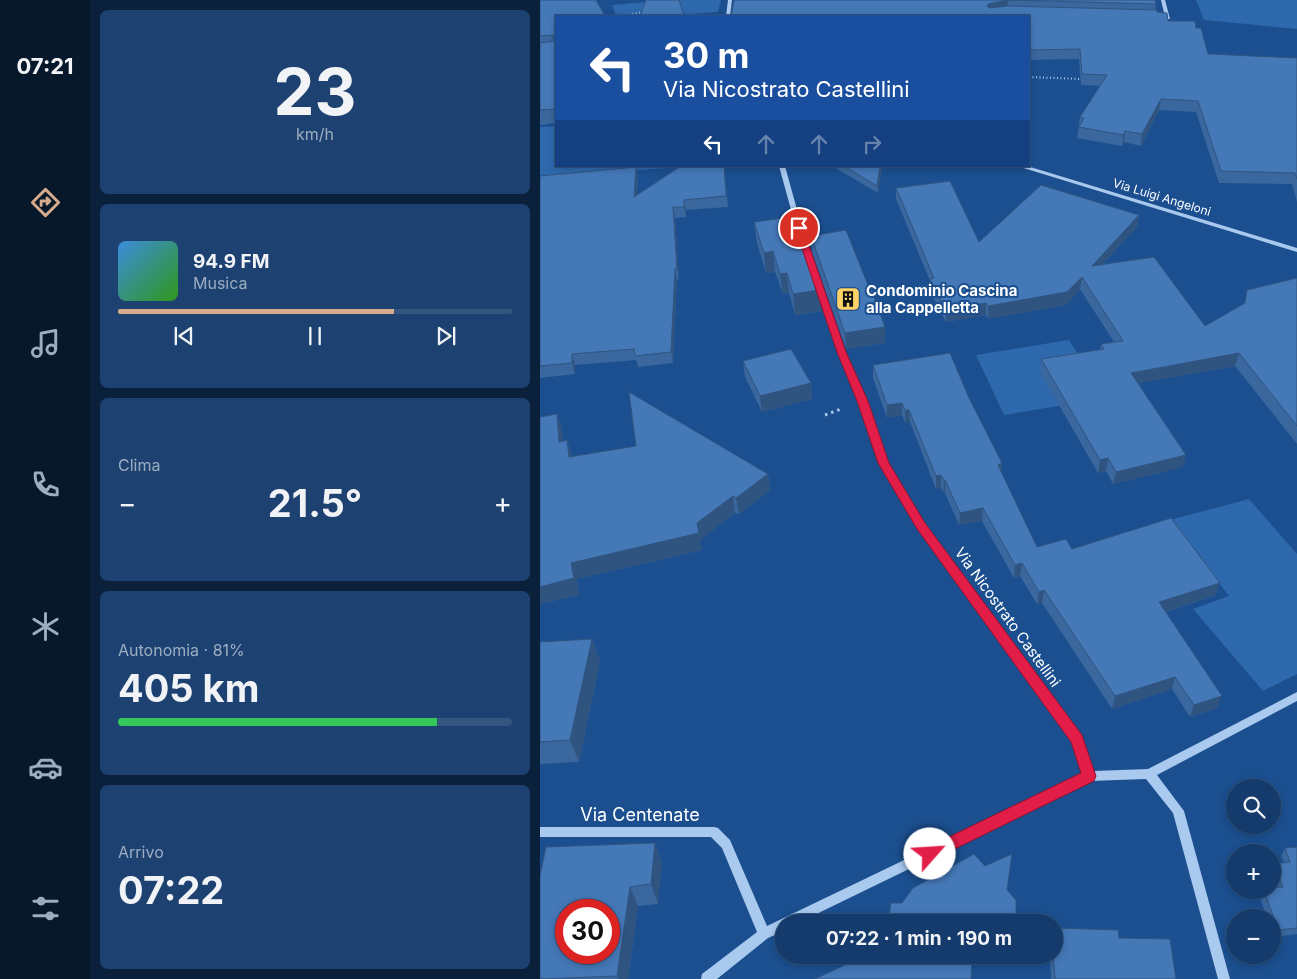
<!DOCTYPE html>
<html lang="it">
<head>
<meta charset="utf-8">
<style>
	body { margin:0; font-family:Inter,sans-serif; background:#1d4271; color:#f1f3f6; height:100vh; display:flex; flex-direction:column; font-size:19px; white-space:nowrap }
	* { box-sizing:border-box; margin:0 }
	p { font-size:16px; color:#9dadc1 }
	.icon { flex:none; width:28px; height:28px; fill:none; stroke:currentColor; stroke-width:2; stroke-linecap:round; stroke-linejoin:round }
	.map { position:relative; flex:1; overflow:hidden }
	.side { display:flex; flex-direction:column; gap:10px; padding:10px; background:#0b203b; width:450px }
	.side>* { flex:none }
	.guide { position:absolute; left:15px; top:15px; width:475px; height:152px; border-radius:0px; box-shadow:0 2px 8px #0003,0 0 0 1px #33557e; background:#1a4fa0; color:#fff; overflow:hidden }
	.controls { position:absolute; left:686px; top:779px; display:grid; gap:10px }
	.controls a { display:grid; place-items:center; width:55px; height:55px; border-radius:50%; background:#143b6b; box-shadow:0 2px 8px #0003,0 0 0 1px #33557e; font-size:25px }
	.speed { position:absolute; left:15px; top:899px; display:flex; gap:10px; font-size:25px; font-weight:700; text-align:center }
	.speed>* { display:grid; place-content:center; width:65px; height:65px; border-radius:50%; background:#143b6b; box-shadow:0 2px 8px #0003,0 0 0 1px #33557e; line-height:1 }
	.speed .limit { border:8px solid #d22; background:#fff; color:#111 }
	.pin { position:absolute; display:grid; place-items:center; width:42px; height:42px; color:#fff; margin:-21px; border:2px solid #fff; border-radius:50%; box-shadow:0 1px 5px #0007 }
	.me { position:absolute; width:55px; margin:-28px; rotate:64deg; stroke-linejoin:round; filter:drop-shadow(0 0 4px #0008) }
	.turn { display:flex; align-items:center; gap:18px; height:105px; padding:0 25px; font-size:22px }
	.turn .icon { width:65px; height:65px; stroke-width:2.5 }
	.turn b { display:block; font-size:35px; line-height:42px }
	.lanes { display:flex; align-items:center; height:48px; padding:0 25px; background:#0003; justify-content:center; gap:25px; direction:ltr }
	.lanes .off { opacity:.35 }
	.big { font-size:38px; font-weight:700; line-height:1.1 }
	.side .tile { flex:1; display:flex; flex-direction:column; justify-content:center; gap:8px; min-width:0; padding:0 18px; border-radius:8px; background:#1d4271 }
	.side .dial { align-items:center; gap:0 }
	.dial b { font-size:65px; line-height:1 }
	.song { display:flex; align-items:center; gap:15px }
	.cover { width:60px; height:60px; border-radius:8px; background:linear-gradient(135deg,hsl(210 70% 55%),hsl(110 70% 35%)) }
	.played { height:5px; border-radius:2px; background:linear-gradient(90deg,#d6ab8b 70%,#33557e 70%) }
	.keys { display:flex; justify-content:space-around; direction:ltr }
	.heat { display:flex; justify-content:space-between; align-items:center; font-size:28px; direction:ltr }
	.charge { height:8px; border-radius:4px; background:linear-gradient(90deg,#34c759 81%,#33557e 0) }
	.trip { position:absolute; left:235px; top:914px; width:288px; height:50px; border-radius:25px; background:#143b6b; box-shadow:0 2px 8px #0003,0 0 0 1px #33557e; font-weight:700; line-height:50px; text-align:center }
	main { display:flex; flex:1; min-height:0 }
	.dock { display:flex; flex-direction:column; width:90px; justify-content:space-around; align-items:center; background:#08182b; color:#9dadc1 }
	.dock .icon { width:35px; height:35px }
	.dock .selected { color:#d6ab8b }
	.dock b { font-size:22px; color:#f1f3f6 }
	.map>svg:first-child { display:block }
	.green { fill:#2e69ad }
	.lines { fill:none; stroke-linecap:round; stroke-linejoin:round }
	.path-far1 { stroke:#a9c9ee; stroke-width:2; stroke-dasharray:1 2.5; stroke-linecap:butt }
	.path { stroke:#a9c9ee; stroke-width:3; stroke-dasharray:2.5 4; stroke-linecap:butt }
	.minor { fill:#a9c9ee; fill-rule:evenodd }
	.wall { fill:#3a679d }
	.shaded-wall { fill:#305480 }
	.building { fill:#4478b7; stroke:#305480; fill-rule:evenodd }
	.route { fill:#e11d48; stroke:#92132f }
	.labels { text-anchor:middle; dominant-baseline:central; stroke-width:4; stroke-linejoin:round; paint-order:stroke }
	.far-street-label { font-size:12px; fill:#fff; stroke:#1b4f8f }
	.poi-label { font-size:15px; font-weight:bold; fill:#fff; stroke:#1b4f8f; text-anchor:start }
	.street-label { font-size:15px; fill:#fff; stroke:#1b4f8f }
	.near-street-label { font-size:18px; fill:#fff; stroke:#1b4f8f }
</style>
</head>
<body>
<main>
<nav class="dock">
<b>07:21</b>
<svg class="icon selected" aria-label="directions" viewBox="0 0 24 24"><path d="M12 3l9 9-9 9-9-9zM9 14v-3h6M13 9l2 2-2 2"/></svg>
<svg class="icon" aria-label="music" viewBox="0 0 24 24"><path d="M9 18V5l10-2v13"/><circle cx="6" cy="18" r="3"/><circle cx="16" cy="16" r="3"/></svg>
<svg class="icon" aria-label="phone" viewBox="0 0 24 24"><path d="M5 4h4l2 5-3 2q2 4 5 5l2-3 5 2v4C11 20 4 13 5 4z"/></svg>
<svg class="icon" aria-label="climate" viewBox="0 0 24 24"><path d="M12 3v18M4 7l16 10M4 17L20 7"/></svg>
<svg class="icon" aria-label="car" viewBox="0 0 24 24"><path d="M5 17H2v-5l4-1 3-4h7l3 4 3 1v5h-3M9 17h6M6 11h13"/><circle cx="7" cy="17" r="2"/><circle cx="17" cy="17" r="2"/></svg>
<svg class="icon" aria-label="filters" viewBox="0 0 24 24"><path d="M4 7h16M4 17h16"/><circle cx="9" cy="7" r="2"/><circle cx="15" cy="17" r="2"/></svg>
</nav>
<section class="side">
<div class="tile dial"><b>23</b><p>km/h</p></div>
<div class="tile">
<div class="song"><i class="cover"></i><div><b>94.9 FM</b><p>Musica</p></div></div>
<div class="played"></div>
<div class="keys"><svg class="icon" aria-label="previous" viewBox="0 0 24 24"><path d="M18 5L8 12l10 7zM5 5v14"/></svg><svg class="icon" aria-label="pause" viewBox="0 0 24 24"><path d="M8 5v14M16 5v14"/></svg><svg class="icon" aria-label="next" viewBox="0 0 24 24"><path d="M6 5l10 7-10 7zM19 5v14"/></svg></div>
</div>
<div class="tile"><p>Clima</p>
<div class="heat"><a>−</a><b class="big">21.5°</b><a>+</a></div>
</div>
<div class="tile"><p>Autonomia · 81%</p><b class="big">405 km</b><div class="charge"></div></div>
<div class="tile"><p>Arrivo</p><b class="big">07:22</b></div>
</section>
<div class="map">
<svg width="757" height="979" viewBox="0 0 757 979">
	<rect width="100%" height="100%" fill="#1b4f8f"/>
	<!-- green -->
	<path class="green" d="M106,0h75l-3,12 -55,4h-47l-4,-11 34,-3z
		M656,0h101v29l-93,-9z
		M16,126v40h140l-156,11v-50z
		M529,340l36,58 -101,17 -28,-60z
		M709,499l48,55v120l-34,17 -70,-82 36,-13 -59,-76z"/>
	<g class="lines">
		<!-- path-far1 -->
		<path class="path-far1" d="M82,16l21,-4
			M489,77l52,2"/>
		<!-- path -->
		<path class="path" d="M285,415l16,-6"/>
		<!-- minor -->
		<path class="minor" d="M188,0h4l-2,16h-4z
			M621,0h4l5,19h-15l-2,-1 2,-1h10z
			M239,166h6l17,62 43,123 21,50 21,62 37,61 157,212 12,35 55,-2 149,-77v9l-140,74 27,36 46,168h-12l-45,-166 -27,-34 -56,2 -290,141h-16v9l-16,7 -51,41h-16l1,-5 55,-42 -35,-84 -11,-11h-171v-10h174l4,1 12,12 37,86 316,-152 -11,-33 -154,-213 -39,-65 -21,-62 -21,-50 -41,-123z
			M477,166h10l270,82v4z"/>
	</g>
	<!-- wall -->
	<path class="wall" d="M0,0l16,16v107l-16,2z
		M194,0h421l1,4 -1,6 13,11 28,7 12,26 89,4v144l-5,-18 -73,-1 -23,-71 -37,-2 -18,36 -17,-4 -2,4 -45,-8 3,-21 21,-31 -20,-1 -2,-26 -50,1v-44z
		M292,166h50l-4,27z
		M96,167l2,10 -1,19 88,-22 3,33 -42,3v7l-11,1 4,61 -2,1 -4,83 -35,4 -2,-7 -61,5v9l-35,4v-202z
		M356,188l83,54 160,-27 -2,12 -34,37 102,62 39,-21 3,-15 50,-12v166l-62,-78 -96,17 44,84 -70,17 -7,-13 -8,2 -58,-101 1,-13 59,-9 1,-6 13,-2 -34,-53 -14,16 -78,14 -2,-4 -40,7 -16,-31v-10l-34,-82z
		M214,222l68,89 -27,4 -6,-22 -6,1 -8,-22 -9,1 -9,-30z
		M271,236l74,91v16l-39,6 -34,-97z
		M203,361l68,22 1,16 -50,13 -17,-35z
		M333,365l96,33 33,65 -1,9 36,75 35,2 144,46 -50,17 51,96 -27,9 -18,-28 -60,20 -70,-106 -5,1 -17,-28 -6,2 -32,-57 -23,4 -14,-32h-2l-2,-5 -5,1 -26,-67 -5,1 -3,-8 -15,3 -14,-40z
		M17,414l5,16 1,11 4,-1 5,16 196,18 2,16 -31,24 -4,-1 -35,27 2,10 -125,29 2,16 -39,9z
		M52,639l8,22 -21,101 -39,2v-122z
		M757,847v87l-23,3 -2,-4v-15h-5l-7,-21 3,-7h9l4,-2 -4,-10v-12l2,-2 10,-2 -3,-6 4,-8z
		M122,863l-4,41 -20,2 -10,73h-88v-103z
		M579,938l57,41h-125l-1,-24h4z"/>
	<!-- shaded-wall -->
	<path class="shaded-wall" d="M468,0l-1,10 -19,4 -1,-8 1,-2z
		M621,99l-2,11 -18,36 1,-12z
		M585,131l-1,11 -2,4 1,-11z
		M340,166h2l-4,27 -1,-7z
		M96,167l2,10 -2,31 -2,-11z
		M144,200l2,10v7l-2,-10z
		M133,207l2,11 4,61 -2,-10z
		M599,215l-2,12 -47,51 2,-12z
		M233,251l2,21 -9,1 -2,-20z
		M135,269l2,11 -4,83 -2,-11z
		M247,273l2,20 -6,1 -3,-20z
		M542,277l-2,12 -14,16 -78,14v-13z
		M280,290l2,21 -27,4 -2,-21z
		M446,303v12l-40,7v-12z
		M345,327v16l-39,6 -1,-16z
		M699,353l-4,13 -106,19 2,-12z
		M32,354l3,11v9l-3,-11z
		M271,383l1,16 -50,13 -2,-16z
		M362,403v12l-15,3v-13z
		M365,410h4l1,12 -5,1z
		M17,414l5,16 2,28 -5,-16z
		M27,440l5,16 -3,1z
		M646,455l-3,12 -70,17 3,-12z
		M568,458l-2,13 -8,2 2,-13z
		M462,463l-1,13 -3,-11z
		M228,474l2,16 -31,24 -3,-16z
		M401,475v13l-5,1v-13z
		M404,480h1v13h-2z
		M193,496l2,17 -35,27 2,10 -125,29 2,16 -39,9v-17l31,-24 126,-40z
		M443,508l-1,13 -23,4 1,-12z
		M482,563l-2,13 -6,2 1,-13z
		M680,583l-4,12 -60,20 3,-13z
		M504,590l-2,13 -5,1 2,-12z
		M52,639l8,22 -21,101 -9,-22z
		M635,677l-3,12 -60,20 3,-13z
		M682,696l-5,12 -27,9 4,-12z
		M115,843l7,20 -4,41 -7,-20z
		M90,887l8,19 -10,73h-9l-2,-3z
		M432,955h11l-11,6z"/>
	<!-- building -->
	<path class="building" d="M0,0h56l9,16h-49v93l-16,1v-67l14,-2 -1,-6 -13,1z
		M106,0h33l5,16h-44z
		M194,0h421l1,4 -148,-4 -20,4 -1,2 2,2 19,-2 149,4v2l10,1 1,8h27l1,7h5l7,26 89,4v121l-2,-6 -74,-2 -23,-70 -37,-2 -19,35 -17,-3 -2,4 -44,-8 5,-9 -4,-1 27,-42 -25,-1 -2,-25 -51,1v-34h-298z
		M141,166h43l2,30 -42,4v7h-11l4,62h-2l-4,83 -36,4 -1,-7 -62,5v9l-32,3v-190l96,-9 -2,30z
		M304,166h36l-3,20z
		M410,181l29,61 62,-57 98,30 -47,51 62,-9 51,69 40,-23 2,-13 50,-12v148l-58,-73 -108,20 55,82 -70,17 -8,-14 -8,2 -59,-101 63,-10 -3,-5 22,-3 -41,-64 -15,15 -79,14 -2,-3 -40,7 -16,-31 4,-1 -38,-90z
		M250,217l6,17 5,-1 19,57 -27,4 -6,-21 -7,1 -7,-23 -9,2 -10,-31z
		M306,230l22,55h2l15,42 -40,6 -34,-97z
		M251,349l20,34 -51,13 -17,-35z
		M410,353l19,45 33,65 -4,2 39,82 29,-8 6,10 99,-31 49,65 -61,19 63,94 -28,9 -19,-28 -60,19 -71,-106 -5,2 -17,-29 -7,2 -32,-57 -23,5 -15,-33h-1l-3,-5 -5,1 -27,-66h-4l-3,-7 -15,2 -14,-40z
		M89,392l139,82 -32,24 -3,-2 -36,27 2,10 -128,30 3,15 -34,9v-170l17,-3 2,28 8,-2 2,17 67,-11z
		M52,639l-22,101 -30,2v-100z
		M115,843l-4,41 -21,3 -13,89 -77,3v-103l6,-29zM26,910h43v42h-43z
		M757,847v81l-19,2 -14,-40h8v-2l11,-1 -9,-23 16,-2 -5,-14z
		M434,854l11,12 27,-12 -5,36 9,10v22h-128l3,-19h11l11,-15z
		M514,928l64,2 1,8 51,1 6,40h-121l-2,-24z
		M326,955h106l-1,24h-156z"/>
	<!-- route -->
	<path class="route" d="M256,226l7,2 43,124 22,49 21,62 36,60 157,212 14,41 -2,5 -164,80 -6,-2 -2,-5 2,-5 157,-76 -10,-31 -154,-213 -39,-66 -21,-62 -20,-49 -42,-124z"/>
	<!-- icons -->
	<defs>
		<symbol id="building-square" viewBox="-11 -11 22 22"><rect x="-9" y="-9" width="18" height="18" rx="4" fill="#ffd166" stroke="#1b4f8f"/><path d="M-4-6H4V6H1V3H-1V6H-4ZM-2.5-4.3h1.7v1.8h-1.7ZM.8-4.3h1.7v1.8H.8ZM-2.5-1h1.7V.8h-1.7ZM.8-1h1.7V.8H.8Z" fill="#111"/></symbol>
	</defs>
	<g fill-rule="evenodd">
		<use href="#building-square" x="294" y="285" width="28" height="28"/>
	</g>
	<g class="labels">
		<!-- far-street labels -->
		<g class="far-street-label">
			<text transform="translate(622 197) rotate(17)">Via Luigi Angeloni</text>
		</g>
		<!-- poi labels -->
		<g class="poi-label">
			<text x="326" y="290">Condominio Cascina<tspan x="326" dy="17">alla Cappelletta</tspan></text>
		</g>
		<!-- street labels -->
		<g class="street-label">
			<text transform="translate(468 617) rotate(54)">Via Nicostrato Castellini</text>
		</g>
		<!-- near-street labels -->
		<g class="near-street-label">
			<text x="100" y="814">Via Centenate</text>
		</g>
	</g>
</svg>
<div class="controls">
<a><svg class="icon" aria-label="search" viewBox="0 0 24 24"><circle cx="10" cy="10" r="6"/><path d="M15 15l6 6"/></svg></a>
<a>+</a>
<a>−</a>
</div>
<div class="speed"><div class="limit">30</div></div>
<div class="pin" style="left:259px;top:228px;background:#d93025"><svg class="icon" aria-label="arrive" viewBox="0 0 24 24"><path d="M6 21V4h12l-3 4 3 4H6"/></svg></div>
<svg class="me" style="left:390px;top:854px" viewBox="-20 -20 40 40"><circle r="19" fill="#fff"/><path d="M0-13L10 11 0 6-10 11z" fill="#e11d48"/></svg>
<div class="trip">07:22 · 1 min · 190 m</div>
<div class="guide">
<div class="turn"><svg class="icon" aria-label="left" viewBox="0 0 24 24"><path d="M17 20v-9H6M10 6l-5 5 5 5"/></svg><div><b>30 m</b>Via Nicostrato Castellini</div></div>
<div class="lanes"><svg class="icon" aria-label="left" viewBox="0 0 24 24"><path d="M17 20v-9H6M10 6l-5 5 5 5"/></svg><svg class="icon off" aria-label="ahead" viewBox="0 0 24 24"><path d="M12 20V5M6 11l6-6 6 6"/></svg><svg class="icon off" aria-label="ahead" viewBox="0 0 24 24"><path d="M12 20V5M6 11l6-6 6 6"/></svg><svg class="icon off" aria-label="right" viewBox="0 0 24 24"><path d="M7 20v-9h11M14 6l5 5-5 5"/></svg></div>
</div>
</div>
</main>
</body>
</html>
